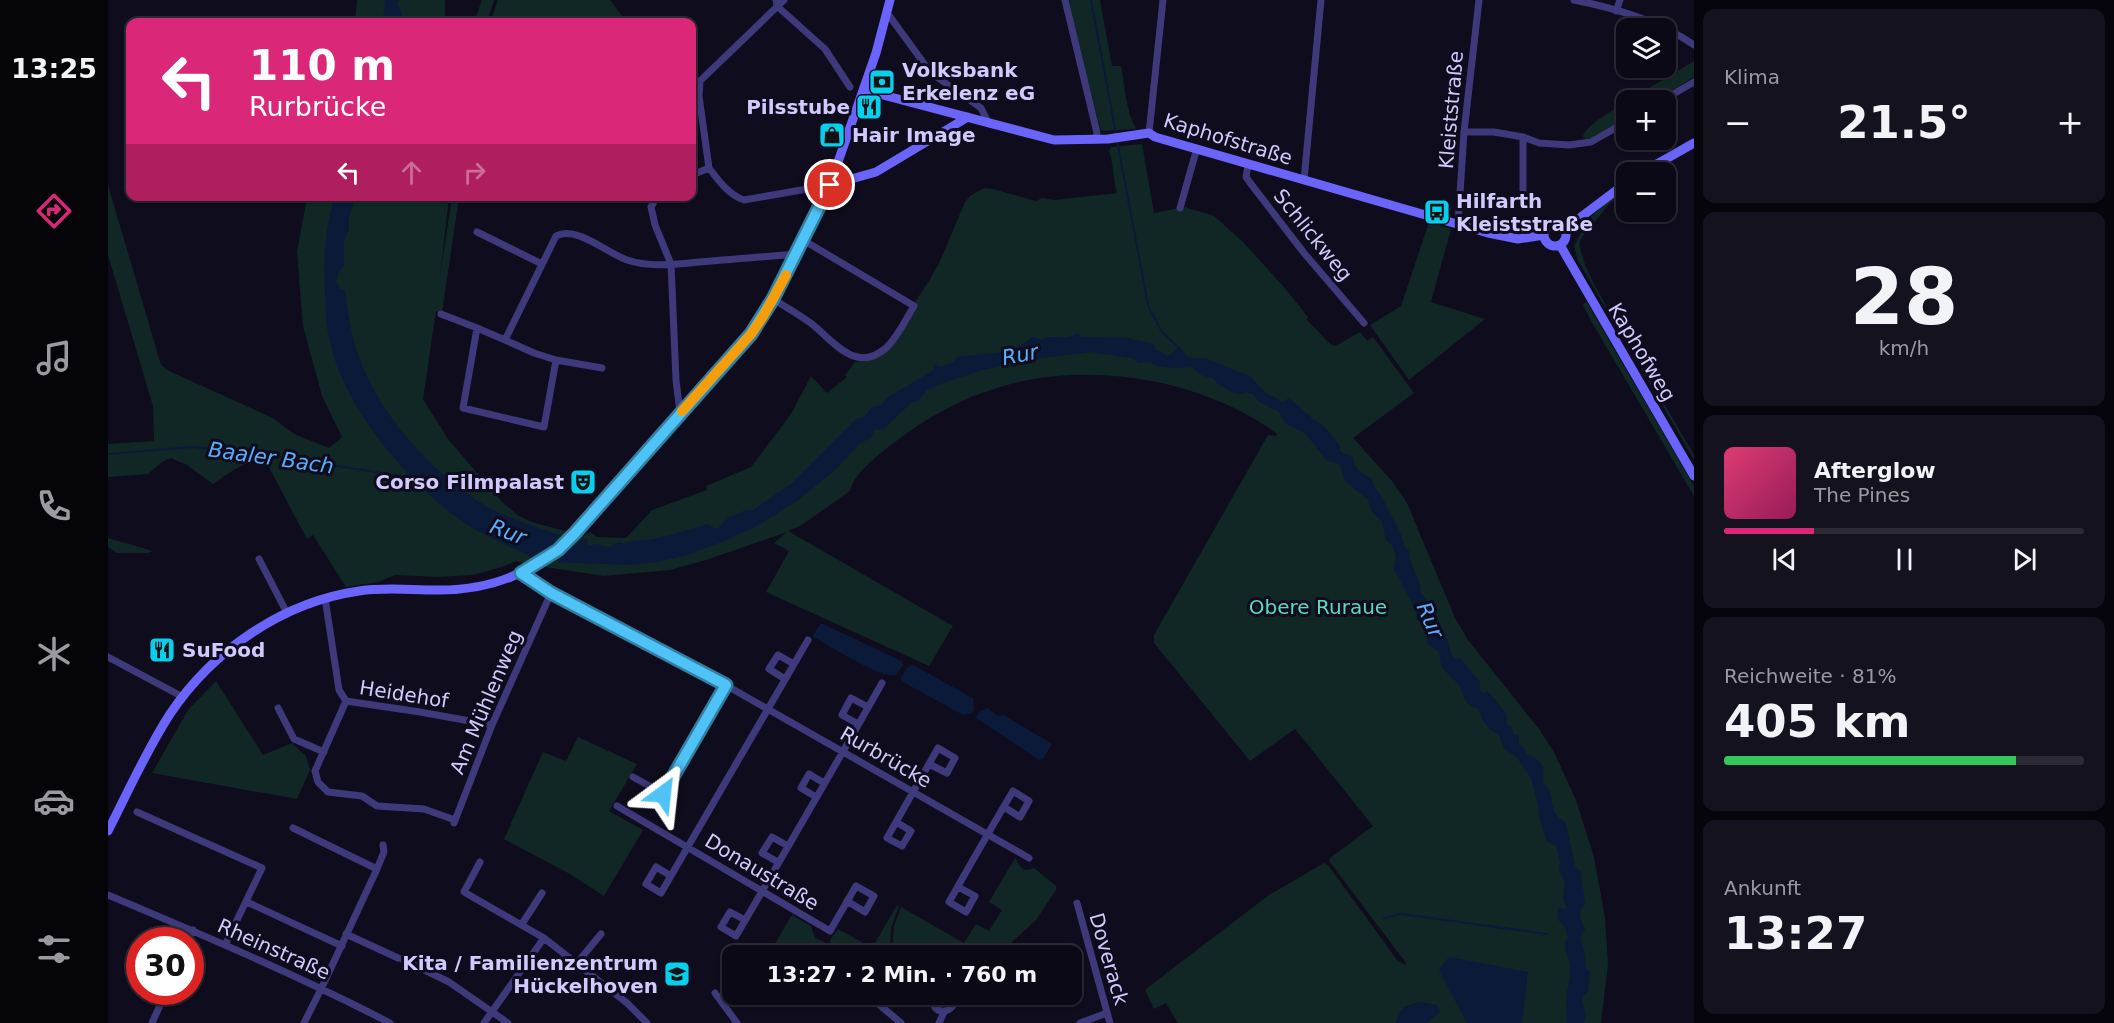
<!DOCTYPE html>
<html lang="de">
<head>
<meta charset="utf-8">
<style>
	body { margin:0; font-family:"DejaVu Sans",sans-serif; background:#14121f; color:#f1f3f6; height:100vh; display:flex; flex-direction:column; font-size:22px; white-space:nowrap }
	* { box-sizing:border-box; margin:0 }
	p { font-size:20px; color:#9a9aa1 }
	.icon { flex:none; width:33px; height:33px; fill:none; stroke:currentColor; stroke-width:2; stroke-linecap:round; stroke-linejoin:round }
	.map { position:relative; flex:1; overflow:hidden }
	.sheet { display:flex; flex-direction:column; gap:9px; padding:9px; background:#06050c; width:420px }
	.sheet>* { flex:none }
	.hud { position:absolute; left:18px; top:18px; width:570px; height:183px; border-radius:12px; box-shadow:0 2px 4px #0004,0 0 0 2px #2b2a35; background:#db2777; color:#fff; overflow:hidden }
	.buttons { position:absolute; left:1508px; top:18px; display:grid; gap:12px }
	.buttons a { display:grid; place-items:center; width:60px; height:60px; border-radius:12px; background:#0b0916; box-shadow:0 2px 4px #0004,0 0 0 2px #2b2a35; font-size:30px }
	.speed { position:absolute; left:18px; top:927px; display:flex; gap:12px; font-size:30px; font-weight:700; text-align:center }
	.speed>* { display:grid; place-content:center; width:78px; height:78px; border-radius:50%; background:#0b0916; box-shadow:0 2px 4px #0004,0 0 0 2px #2b2a35; line-height:1 }
	.speed .limit { border:9px solid #d22; background:#fff; color:#111 }
	.pin { position:absolute; display:grid; place-items:center; width:51px; height:51px; color:#fff; margin:-26px; border:3px solid #fff; border-radius:50%; box-shadow:0 2px 6px #0007 }
	.me { position:absolute; width:66px; margin:-33px; rotate:30deg; stroke-linejoin:round; filter:drop-shadow(0 0 4px #0008) }
	.turn { display:flex; align-items:center; gap:21px; height:126px; padding:0 24px; font-size:27px }
	.turn .icon { width:78px; height:78px; stroke-width:2.5 }
	.turn b { display:block; font-size:42px; line-height:51px }
	.lanes { display:flex; align-items:center; height:57px; padding:0 24px; background:#0003; justify-content:center; gap:30px; direction:ltr }
	.lanes .off { opacity:.35 }
	.big { font-size:45px; font-weight:700; line-height:1.1 }
	.sheet .card { flex:1; display:flex; flex-direction:column; justify-content:center; gap:9px; min-width:0; padding:0 21px; border-radius:12px; background:#14121f }
	.sheet .dial { align-items:center; gap:0 }
	.dial b { font-size:78px; line-height:1 }
	.song { display:flex; align-items:center; gap:18px }
	.cover { width:72px; height:72px; border-radius:9px; background:linear-gradient(135deg,hsl(340 70% 55%),hsl(330 70% 35%)) }
	.played { height:6px; border-radius:3px; background:linear-gradient(90deg,#db2777 25%,#2b2a35 25%) }
	.keys { display:flex; justify-content:space-around; direction:ltr }
	.heat { display:flex; justify-content:space-between; align-items:center; font-size:33px; direction:ltr }
	.charge { height:9px; border-radius:4px; background:linear-gradient(90deg,#34c759 81%,#2b2a35 0) }
	.trip { position:absolute; left:614px; top:945px; width:360px; height:60px; border-radius:12px; background:#0b0916; box-shadow:0 2px 4px #0004,0 0 0 2px #2b2a35; font-weight:700; line-height:60px; text-align:center }
	main { display:flex; flex:1; min-height:0 }
	.tab-bar { display:flex; flex-direction:column; width:108px; justify-content:space-around; align-items:center; background:#040409; color:#9a9aa1 }
	.tab-bar .icon { width:42px; height:42px }
	.tab-bar .current { color:#db2777 }
	.tab-bar b { font-size:27px; color:#f1f3f6 }
	.map>svg:first-child { display:block }
	.green { fill:#102726 }
	.water { fill:#0a1a38 }
	.lines { fill:none; stroke-linecap:round; stroke-linejoin:round }
	.stream { stroke:#0a1a38; stroke-width:2 }
	.river { stroke:#0a1a38; stroke-width:14 }
	.street { stroke:#3d397a; stroke-width:7 }
	.secondary { stroke:#6b64fa; stroke-width:9 }
	.route-casing { stroke:#337fa1; stroke-width:15 }
	.route { stroke:#4fc3f7; stroke-width:10 }
	.slow { stroke:#f59e0b; stroke-width:10 }
	.labels { text-anchor:middle; dominant-baseline:central; stroke-width:6; stroke-linejoin:round; paint-order:stroke }
	.poi-label { font-size:20px; font-weight:bold; fill:#d1cafd; stroke:#0f0c1d; text-anchor:start }
	.street-label { font-size:20px; fill:#d1cafd; stroke:#0f0c1d }
	.park-label { font-size:20px; fill:#59dabd; stroke:#0f0c1d }
	.water-label { font-size:21px; font-style:italic; fill:#5badfa; stroke:#0f0c1d }
</style>
</head>
<body>
<main>
<nav class="tab-bar">
<b>13:25</b>
<svg class="icon current" aria-label="directions" viewBox="0 0 24 24"><path d="M12 3l9 9-9 9-9-9zM9 14v-3h6M13 9l2 2-2 2"/></svg>
<svg class="icon" aria-label="music" viewBox="0 0 24 24"><path d="M9 18V5l10-2v13"/><circle cx="6" cy="18" r="3"/><circle cx="16" cy="16" r="3"/></svg>
<svg class="icon" aria-label="phone" viewBox="0 0 24 24"><path d="M5 4h4l2 5-3 2q2 4 5 5l2-3 5 2v4C11 20 4 13 5 4z"/></svg>
<svg class="icon" aria-label="climate" viewBox="0 0 24 24"><path d="M12 3v18M4 7l16 10M4 17L20 7"/></svg>
<svg class="icon" aria-label="car" viewBox="0 0 24 24"><path d="M5 17H2v-5l4-1 3-4h7l3 4 3 1v5h-3M9 17h6M6 11h13"/><circle cx="7" cy="17" r="2"/><circle cx="17" cy="17" r="2"/></svg>
<svg class="icon" aria-label="filters" viewBox="0 0 24 24"><path d="M4 7h16M4 17h16"/><circle cx="9" cy="7" r="2"/><circle cx="15" cy="17" r="2"/></svg>
</nav>
<div class="map">
<svg width="1586" height="1023" viewBox="0 0 1586 1023">
	<rect width="100%" height="100%" fill="#0f0c1d"/>
	<!-- green -->
	<path class="green" d="M249,0h88v22h-90z
		M374,0h12l-7,22h-13z
		M390,0h112l17,22h-137z
		M961,0h31l12,66h9c4,21 5,45 15,63l-35,2 -18,-65z
		M1586,61v16l-38,23h-27z
		M1518,102v16l-34,20 -6,1 -3,-2c1,-11 32,-28 43,-35z
		M1034,144l12,69 30,-6 30,9 29,26 41,45 24,30 -2,2 24,25 5,2 25,-14 7,9 6,-4 41,56 -61,45 39,43 15,22 48,115 13,22 71,89 15,23 22,48 18,57 11,61 3,46 -7,59h-423l-12,-20 -12,6 -9,-19 6,-5 118,-90 55,-32 4,2 69,95 8,5 1,-2 -77,-102 1,-3 43,-32 -78,-97 -45,32 -96,-118v-8l114,-200 8,1 1,-2c-34,-26 -78,-43 -120,-52 -93,-18 -176,-3 -254,54 -16,12 -49,35 -53,55l-48,34 -14,6 165,95 -24,40 -163,-74 23,-41 -15,-8 13,-11 -81,28 -36,10 -66,6 -78,-12 -10,-3 -14,6 -29,8 -35,2 -43,-2 -17,7 -32,5 -33,-52 -6,4 -43,-81c-20,3 -35,15 -51,26l-26,-19 -16,-7 -9,4 -14,12 -40,3v-33l46,-3 -1,-35 -45,-151v-70l53,180 10,7 102,46 21,16 35,14 13,-11 -20,-41 -19,-70 -6,-74 10,-55h142l-9,79 12,-79h7l-17,116 -6,-2 -13,88 25,40 54,63 17,14 13,6 51,14 7,-4 7,5 29,1 26,-28 55,-20 -1,-4 45,-19 40,-53 20,-38 16,17 20,-16 -2,-2 10,-13 15,-2 20,-21 39,-58 11,-20 25,-59 5,-6 14,-8 9,1 43,12 6,-3 12,2 63,-7c-4,-13 -3,-28 -8,-42l2,-4z
		M1518,187v5l-16,11 -30,37c-4,23 42,91 55,113h-3l-54,-92 -4,-15 7,-13v-6l25,-25z
		M1321,222l22,7 -20,73 54,17 -76,61 -39,-55 31,-19z
		M1478,301l108,185v10l-104,-177 -7,-14z
		M1530,359l56,96v5l-57,-99z
		M0,538l45,13 -5,2h-31l-9,-6z
		M108,681l47,74 29,-12 14,13 4,14 -13,29 -145,-26 36,-63z
		M470,737l59,27 -28,47 34,19 -39,66 -36,-23 -64,-34 39,-87 23,9z
		M907,858c5,7 7,16 19,10l22,18v4l-20,30 -37,34 -3,2 -41,-1 -26,-6 -37,-2 2,-21 7,-19 63,36 12,-19 13,7 13,-21 -13,-8z
		M789,905l2,1 -8,22 -1,19 -59,6 -1,-13 8,-11 27,15 10,-1z
		M684,915l19,11 4,12 10,4 2,11c-22,2 -79,8 -97,-1v-2l38,5z
		M779,951l38,2 -9,3h-83z"/>
	<!-- water -->
	<path class="water" d="M277,0h14l-2,4 5,10 -2,8h-17z
		M227,197h19v6l-5,13v13l-5,11v26l-5,6 -3,10 4,7 5,1c3,23 6,46 14,67 20,58 76,120 129,150 23,13 48,20 73,28l-29,22c-27,-13 -57,-25 -80,-43 -53,-43 -113,-113 -124,-182 -3,-13 -2,-27 -3,-41 -2,-32 0,-64 10,-94z
		M969,333l5,4 45,1 27,6 2,6 12,6 11,-9 9,10 5,2 12,-1 46,19 13,15 19,10 6,-4 25,22 -2,7 5,5 15,6c3,10 10,17 21,19 0,13 10,16 19,22 1,8 5,10 9,17 7,13 14,26 20,39 3,7 2,12 9,17l-1,5 11,28 1,8 12,15 14,31 5,17 3,2 6,1 19,23v9l4,2 4,-1c8,7 12,15 19,23v10l5,3 1,6 6,1v8l5,5 3,6c16,8 18,12 16,29 11,8 7,21 12,30 3,5 7,6 11,10l9,43 6,6 4,32c-8,8 -5,16 0,25l-5,9 4,12 2,19 4,3 -2,20c-10,6 -4,12 -3,21 1,3 -1,7 -1,10h-17c0,-7 -1,-13 -1,-20 0,-14 7,-28 3,-43 -2,-9 -8,-13 -1,-22l-3,-10 -8,-10 1,-10 9,1 -4,-11 2,-15 -6,-13 1,-9 -4,-15 -9,-5 -7,-20 -2,-16 -7,-27 -15,-22 -12,-7 -5,-14c-11,-5 -18,-15 -20,-26 -17,-4 -13,-14 -21,-25 -5,-6 -12,-11 -16,-18 -2,-4 -2,-10 -3,-14l-12,-9 -1,-13 -9,-11 -1,-8 -22,-42 2,-12 -4,-12 -6,-5 -4,-18 -11,-12 -3,-10 -23,-19 -5,-16 -14,-5 -20,-26 -20,-10 -8,-13 -19,-9 -6,-8 -6,-2 -8,2 -5,-1 -16,-9 -4,-5 -13,-4 -9,-8c-10,1 -34,3 -42,-5l-12,1 -6,-5 -42,-6 -55,7 -9,-1 -11,5 -32,7 -43,14 -14,7 -8,10 -6,1 -28,27 -10,1 -3,8 -11,5 -26,28 -37,30 -42,26 -26,12 -41,16 -31,7 -28,3 -71,-3 25,-24 4,1 1,7 9,-2 13,3 9,-5 6,2c9,-6 18,-2 28,-5 19,-4 36,-9 55,-15l5,4h5l10,-10 18,-8h7l38,-26 64,-64 10,-4 7,-9 9,-2 7,-8 46,-27v-6l7,3 14,-6 1,-4c25,-4 56,0 76,-20l9,3c12,-7 24,2 36,-7z
		M713,623l81,38 1,4 -7,10c-18,3 -66,-29 -84,-39z
		M805,665l60,33 1,11 -3,5 -8,1 -60,-33 -2,-3c2,-7 5,-12 12,-14z
		M880,708l10,8 6,-1 48,29 -9,15 -4,1 -63,-42 4,-7z
		M1341,957l79,15 -6,51h-55l-28,-53z
		M1313,1002l16,3 3,7 -13,11h-31c3,-15 11,-19 25,-21z"/>
	<g class="lines">
		<!-- stream -->
		<path class="stream" d="M983,0l25,134
			M1009,140l31,165 14,27 18,17
			M0,454l85,-7 79,9 143,22
			M1276,918l17,-4 146,20"/>
		<!-- river -->
		<path class="river" d="M1190,418l21,13 14,17
			M422,541l56,16"/>
		<!-- street -->
		<path class="street" d="M668,0l1,6 48,43 25,38
			M957,0l32,133 -2,7
			M1466,0c41,8 86,21 120,45
			M1508,11l4,-11
			M780,14l43,59 50,35 8,16
			M1555,100l31,-18
			M1356,132h30l29,5 16,6 30,2 22,-3 35,-20
			M1041,133l14,-133
			M1415,137v65
			M1140,165l-2,12 5,7 53,69 60,70
			M601,168c9,12 20,27 35,32l86,-15
			M584,175l17,-7 -10,-72 1,-15 84,-81
			M1196,180l17,-180
			M549,196l-6,11 4,18 16,39 5,116 4,33
			M1072,208l17,-60
			M1350,224l6,-92 15,-132
			M369,232l65,32
			M665,299c13,8 27,16 39,25 22,18 44,50 74,24 11,-10 20,-29 28,-42l-111,-66
			M333,314l36,14
			M397,340l-28,-12 -14,80 81,19 12,-67 -22,-7 -29,-13 51,-104c20,-11 51,17 71,24 24,8 49,4 73,2 32,-3 65,-5 97,-8
			M448,360l46,8
			M151,559l28,54
			M413,573l30,20 157,82 321,183
			M217,598l14,92 7,11 -31,70 3,11 10,10 34,4 15,10 47,3 31,11
			M0,657l75,40
			M677,679l-16,-10 9,-14 16,9
			M238,701l74,11 72,13
			M170,708l16,31 30,13
			M750,724l-16,-9 9,-17 17,9
			M525,777l31,17 62,-109
			M708,797l-15,-9 8,-14 15,9
			M509,806l213,125 26,-45 18,10 -9,16 -18,-11
			M29,812l125,56 -37,77
			M788,822l15,9 -9,15 -15,-8c17,-30 34,-60 51,-90l17,10 -8,15 -18,-9
			M346,823l38,-98 59,-132
			M185,828l84,41
			M372,862l-16,30 80,46 83,65 20,20
			M670,862l-16,-9 10,-16 16,9
			M563,876l-15,-9 -10,17 15,9 147,-253
			M850,887l17,9 -9,16 -17,-10c21,-37 42,-74 64,-111l16,10 -9,16 -16,-10
			M0,895c95,40 191,81 282,128
			M139,902l95,44
			M969,903l33,120
			M637,920l-15,-8 -9,15 15,9c49,-84 98,-168 146,-253
			M414,924l20,-31
			M238,934l52,24
			M80,940l5,-10
			M294,959l47,23 59,41
			M469,963l24,-29
			M607,993l22,30
			M745,994l23,8 25,21
			M827,994c-7,16 10,24 19,10l-3,-10
			M44,1023l14,-31
			M196,1023l19,-38 54,-116 7,-17 -1,-7
			M376,1023l60,-85
			M831,1023l5,-11
			M972,1023l27,-10"/>
		<!-- secondary -->
		<path class="secondary" d="M756,90l190,50 54,-1 41,-6 6,4 333,96 30,6 26,-4
			M1535,172l51,-29
			M722,185l46,-13 92,-55
			M1436 235a11 11 0 1 1 22 0a11 11 0 1 1-22 0Z
			M1457,229l61,-46
			M1452,245l134,231
			M0,831c20,-39 38,-80 62,-117 43,-64 113,-112 189,-123 25,-4 52,-1 77,-1 57,1 99,-18 139,-57l176,-199 11,-16 68,-133 46,-132 14,-53"/>
	</g>
	<g class="lines">
		<defs>
			<path id="route" d="M555,794l63,-109 -175,-92 -30,-20 37,-23 17,-17 176,-199 22,-35 57,-114"/>
		</defs>
		<!-- route casing -->
		<use href="#route" class="route-casing"/>
		<!-- route -->
		<use href="#route" class="route"/>
		<!-- slow -->
		<path class="slow" d="M574,411l69,-77 11,-16 24,-43"/>
	</g>
	<!-- icons -->
	<defs>
		<symbol id="bank-square" viewBox="-11 -11 22 22"><rect x="-9" y="-9" width="18" height="18" rx="4" fill="#08cfeb" stroke="#0f0c1d"/><path d="M-6-4H6V4H-6ZM0-2.3a2.3 2.3 0 1 0 0 4.6a2.3 2.3 0 1 0 0-4.6Z" fill="#111"/></symbol>
		<symbol id="restaurant-square" viewBox="-11 -11 22 22"><rect x="-9" y="-9" width="18" height="18" rx="4" fill="#08cfeb" stroke="#0f0c1d"/><path d="M-5-6h1v4h1v-4h1v4h1v-4h1v5L-1.5 .5V6h-2V.5L-5-1ZM5-6V6H3V1.5H1.5Q1.5-4 5-6Z" fill="#111"/></symbol>
		<symbol id="shop-square" viewBox="-11 -11 22 22"><rect x="-9" y="-9" width="18" height="18" rx="4" fill="#08cfeb" stroke="#0f0c1d"/><path d="M-5-2.5h2.3a2.7 3.5 0 0 1 5.4 0H5L5.5 6h-11ZM-1.5-2.5h3a1.5 2.3 0 0 0-3 0Z" fill="#111"/></symbol>
		<symbol id="bus-square" viewBox="-11 -11 22 22"><rect x="-9" y="-9" width="18" height="18" rx="4" fill="#08cfeb" stroke="#0f0c1d"/><path d="M-5-6H5V4H4V6H2V4H-2V6H-4V4H-5ZM-3.5-4V0h7V-4ZM-3.5 1.2v1.5H-2V1.2ZM2 1.2v1.5H3.5V1.2Z" fill="#111"/></symbol>
		<symbol id="theatre-square" viewBox="-11 -11 22 22"><rect x="-9" y="-9" width="18" height="18" rx="4" fill="#08cfeb" stroke="#0f0c1d"/><path d="M-5-5.5Q0-4 5-5.5V0Q5 5 0 6Q-5 5-5 0ZM-3.3-2.5H-1v1.5H-3.3ZM1-2.5H3.3v1.5H1ZM-2.8 1Q0 5.5 2.8 1Z" fill="#111"/></symbol>
		<symbol id="school-square" viewBox="-11 -11 22 22"><rect x="-9" y="-9" width="18" height="18" rx="4" fill="#08cfeb" stroke="#0f0c1d"/><path d="M0-5L7-2L0 1L-7-2ZM-4 1L0 2.5L4 1V4Q0 6-4 4Z" fill="#111"/></symbol>
	</defs>
	<g fill-rule="evenodd">
		<use href="#bank-square" x="759" y="67" width="30" height="30"/>
		<use href="#restaurant-square" x="746" y="92" width="30" height="30"/>
		<use href="#shop-square" x="709" y="120" width="30" height="30"/>
		<use href="#bus-square" x="1314" y="197" width="30" height="30"/>
		<use href="#theatre-square" x="460" y="467" width="30" height="30"/>
		<use href="#restaurant-square" x="39" y="635" width="30" height="30"/>
		<use href="#school-square" x="554" y="959" width="30" height="30"/>
	</g>
	<g class="labels">
		<!-- poi labels -->
		<g class="poi-label">
			<text x="794" y="70">Volksbank<tspan x="794" dy="23">Erkelenz eG</tspan></text>
			<text x="742" y="107" text-anchor="end">Pilsstube</text>
			<text x="744" y="135">Hair Image</text>
			<text x="1348" y="201">Hilfarth<tspan x="1348" dy="23">Kleiststraße</tspan></text>
			<text x="456" y="482" text-anchor="end">Corso Filmpalast</text>
			<text x="74" y="650">SuFood</text>
			<text x="550" y="963" text-anchor="end">Kita / Familienzentrum<tspan x="550" dy="23">Hückelhoven</tspan></text>
		</g>
		<!-- street labels -->
		<g class="street-label">
			<text transform="translate(1343 110) rotate(-85)">Kleiststraße</text>
			<text transform="translate(1120 139) rotate(17)">Kaphofstraße</text>
			<text transform="translate(1205 235) rotate(51)">Schlickweg</text>
			<text transform="translate(1534 352) rotate(59)">Kaphofweg</text>
			<text transform="translate(296 694) rotate(9)">Heidehof</text>
			<text transform="translate(378 702) rotate(-67)">Am Mühlenweg</text>
			<text transform="translate(778 757) rotate(30)">Rurbrücke</text>
			<text transform="translate(654 872) rotate(31)">Donaustraße</text>
			<text transform="translate(166 949) rotate(24)">Rheinstraße</text>
			<text transform="translate(1001 959) rotate(74)">Doverack</text>
		</g>
		<!-- park labels -->
		<g class="park-label">
			<text x="1210" y="607">Obere Ruraue</text>
		</g>
		<!-- water labels -->
		<g class="water-label">
			<text transform="translate(912 355) rotate(-11)">Rur</text>
			<text transform="translate(163 458) rotate(8)">Baaler Bach</text>
			<text transform="translate(400 532) rotate(21)">Rur</text>
			<text transform="translate(1322 620) rotate(66)">Rur</text>
		</g>
	</g>
</svg>
<div class="buttons">
<a><svg class="icon" aria-label="layers" viewBox="0 0 24 24"><path d="M12 4l9 5-9 5-9-5zM3 14l9 5 9-5"/></svg></a>
<a>+</a>
<a>−</a>
</div>
<div class="speed"><div class="limit">30</div></div>
<div class="pin" style="left:722px;top:185px;background:#d93025"><svg class="icon" aria-label="arrive" viewBox="0 0 24 24"><path d="M6 21V4h12l-3 4 3 4H6"/></svg></div>
<svg class="me" style="left:555px;top:794px" viewBox="-20 -20 40 40"><path d="M0-17L14 15 0 8-14 15z" fill="#4fc3f7" stroke="#fff" stroke-width="4"/></svg>
<div class="trip">13:27 · 2 Min. · 760 m</div>
<div class="hud">
<div class="turn"><svg class="icon" aria-label="left" viewBox="0 0 24 24"><path d="M17 20v-9H6M10 6l-5 5 5 5"/></svg><div><b>110 m</b>Rurbrücke</div></div>
<div class="lanes"><svg class="icon" aria-label="left" viewBox="0 0 24 24"><path d="M17 20v-9H6M10 6l-5 5 5 5"/></svg><svg class="icon off" aria-label="ahead" viewBox="0 0 24 24"><path d="M12 20V5M6 11l6-6 6 6"/></svg><svg class="icon off" aria-label="right" viewBox="0 0 24 24"><path d="M7 20v-9h11M14 6l5 5-5 5"/></svg></div>
</div>
</div>
<section class="sheet">
<div class="card"><p>Klima</p>
<div class="heat"><a>−</a><b class="big">21.5°</b><a>+</a></div>
</div>
<div class="card dial"><b>28</b><p>km/h</p></div>
<div class="card">
<div class="song"><i class="cover"></i><div><b>Afterglow</b><p>The Pines</p></div></div>
<div class="played"></div>
<div class="keys"><svg class="icon" aria-label="previous" viewBox="0 0 24 24"><path d="M18 5L8 12l10 7zM5 5v14"/></svg><svg class="icon" aria-label="pause" viewBox="0 0 24 24"><path d="M8 5v14M16 5v14"/></svg><svg class="icon" aria-label="next" viewBox="0 0 24 24"><path d="M6 5l10 7-10 7zM19 5v14"/></svg></div>
</div>
<div class="card"><p>Reichweite · 81%</p><b class="big">405 km</b><div class="charge"></div></div>
<div class="card"><p>Ankunft</p><b class="big">13:27</b></div>
</section>
</main>
</body>
</html>
